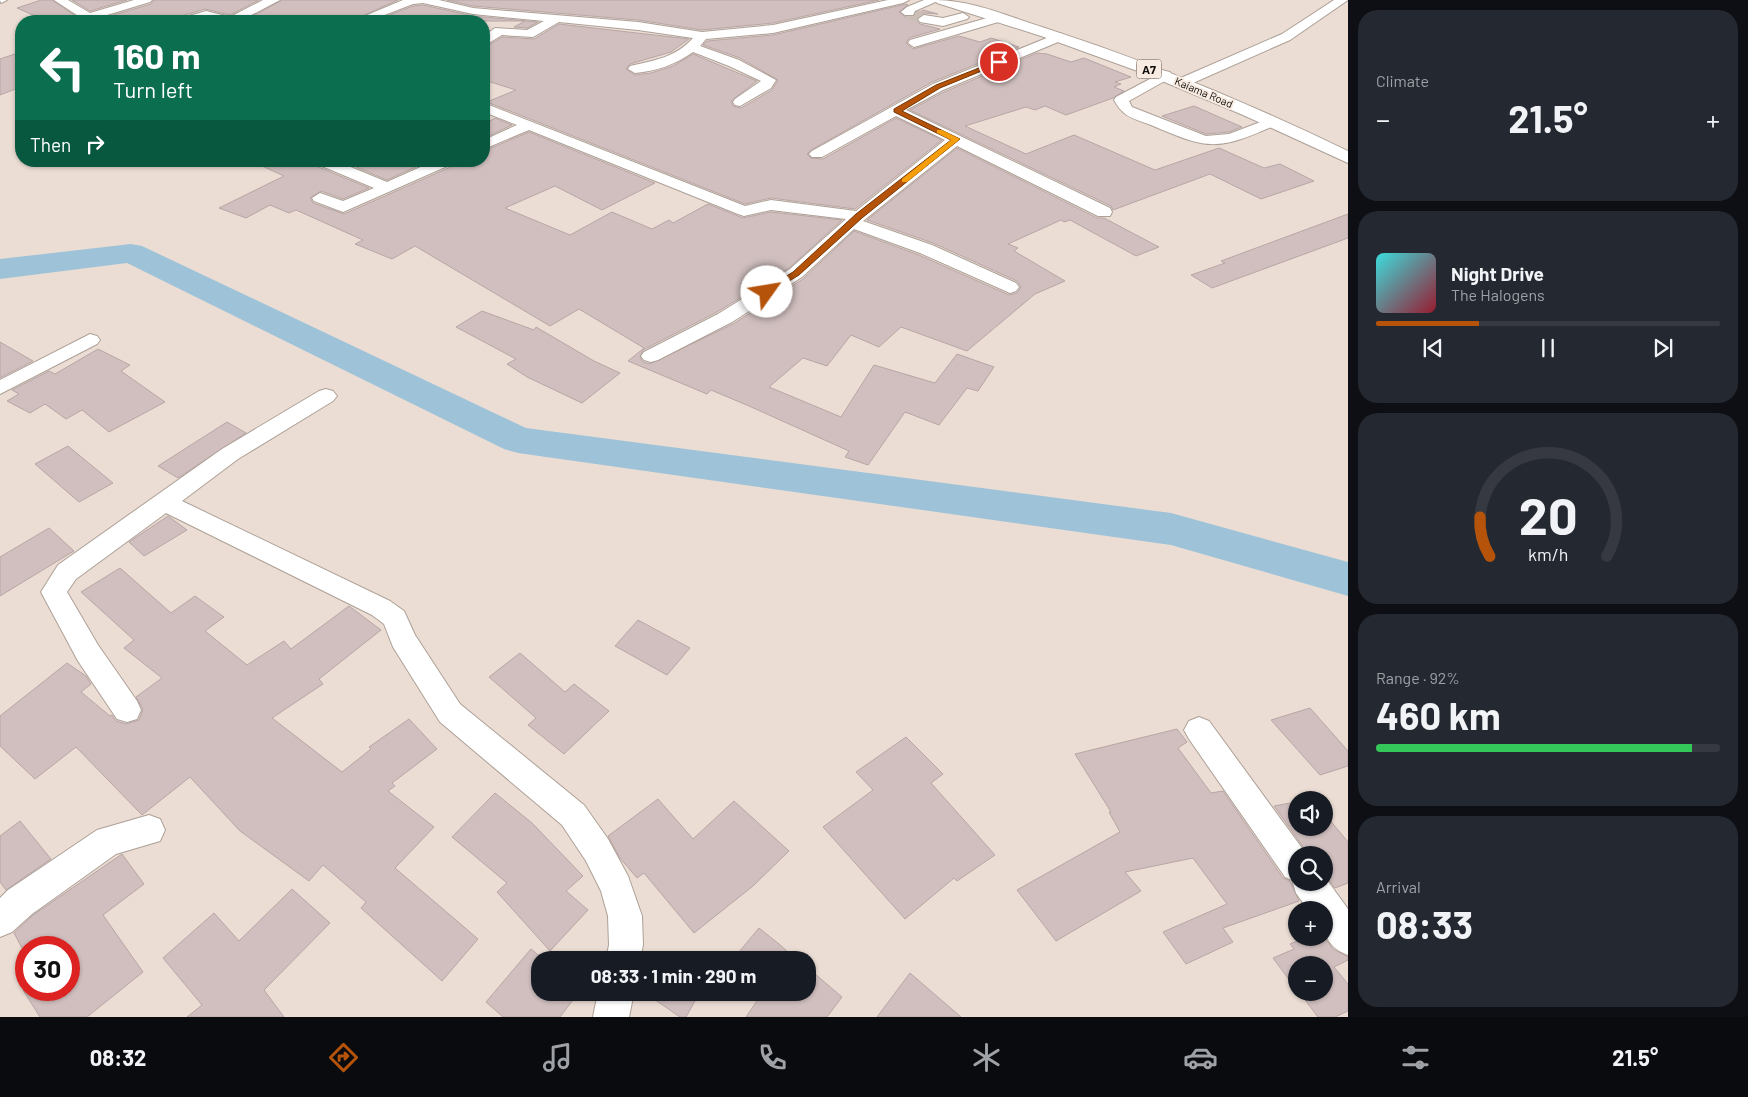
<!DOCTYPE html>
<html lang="en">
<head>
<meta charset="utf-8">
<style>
	body { margin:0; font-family:Barlow,sans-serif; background:#242831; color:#f1f3f6; height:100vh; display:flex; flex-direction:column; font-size:19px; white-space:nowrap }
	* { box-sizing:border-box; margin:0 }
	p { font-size:16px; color:#9ea1a6 }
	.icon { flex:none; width:28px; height:28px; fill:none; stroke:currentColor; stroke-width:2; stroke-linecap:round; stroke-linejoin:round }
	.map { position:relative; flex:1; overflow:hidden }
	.sheet { display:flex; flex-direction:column; gap:10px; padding:10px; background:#0d0f14; width:400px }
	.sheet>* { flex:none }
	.guide { position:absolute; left:15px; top:15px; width:475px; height:152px; border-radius:20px; box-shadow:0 1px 4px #0004; background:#0b6e4f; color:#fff; overflow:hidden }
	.tools { position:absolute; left:1288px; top:791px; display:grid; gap:10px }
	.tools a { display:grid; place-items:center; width:45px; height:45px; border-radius:50%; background:#171b24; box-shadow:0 1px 4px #0004; font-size:25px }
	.speed { position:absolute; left:15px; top:936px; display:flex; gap:10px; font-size:25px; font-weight:700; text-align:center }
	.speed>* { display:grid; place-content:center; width:65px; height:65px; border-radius:50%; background:#171b24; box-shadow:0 1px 4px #0004; line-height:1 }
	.speed .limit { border:8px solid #d22; background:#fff; color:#111 }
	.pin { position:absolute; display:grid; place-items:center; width:42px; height:42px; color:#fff; margin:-21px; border:2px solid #fff; border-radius:50%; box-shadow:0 1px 5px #0007 }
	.me { position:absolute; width:55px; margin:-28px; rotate:58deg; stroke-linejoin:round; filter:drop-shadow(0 0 4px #0008) }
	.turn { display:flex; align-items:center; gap:18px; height:105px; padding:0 15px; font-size:22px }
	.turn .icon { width:65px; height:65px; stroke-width:2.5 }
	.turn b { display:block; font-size:35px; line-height:42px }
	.then { display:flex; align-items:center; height:48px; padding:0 15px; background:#0003; gap:10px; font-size:19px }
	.big { font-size:38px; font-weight:700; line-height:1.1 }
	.sheet .tile { flex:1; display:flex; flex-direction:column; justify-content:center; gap:8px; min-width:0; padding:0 18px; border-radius:20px; background:#242831 }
	.sheet .dial { align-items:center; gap:0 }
	.dial svg { height:130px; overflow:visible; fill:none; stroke:#363941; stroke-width:7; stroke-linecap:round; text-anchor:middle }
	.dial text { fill:#f1f3f6; stroke:none }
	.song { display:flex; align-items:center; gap:15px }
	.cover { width:60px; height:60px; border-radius:8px; background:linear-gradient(135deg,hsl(180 70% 55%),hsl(350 70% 35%)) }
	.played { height:5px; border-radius:2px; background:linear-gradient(90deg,#b45309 30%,#363941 30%) }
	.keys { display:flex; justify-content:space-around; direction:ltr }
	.heat { display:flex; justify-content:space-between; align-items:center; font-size:28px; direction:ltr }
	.charge { height:8px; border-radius:4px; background:linear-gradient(90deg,#34c759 92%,#363941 0) }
	.trip { position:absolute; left:531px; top:951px; width:285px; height:50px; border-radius:20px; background:#171b24; box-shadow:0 1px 4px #0004; font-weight:700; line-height:50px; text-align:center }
	.dock { display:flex; height:80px; justify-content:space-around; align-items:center; background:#090b0e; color:#9ea1a6 }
	.dock .icon { width:35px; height:35px }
	.dock .selected { color:#b45309 }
	.dock b { font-size:22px; color:#f1f3f6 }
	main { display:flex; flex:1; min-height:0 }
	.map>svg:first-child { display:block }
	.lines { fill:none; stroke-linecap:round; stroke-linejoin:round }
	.river { fill:#9ec3d8; fill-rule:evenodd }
	.building { fill:#d1bfbf; stroke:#b7a6a5 }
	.minor-tunnel { stroke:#cabeb6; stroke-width:12; stroke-dasharray:12 6; stroke-linecap:butt }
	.minor-casing { stroke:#ada097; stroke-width:2 }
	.highway-casing { stroke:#ada097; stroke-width:2 }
	.minor { fill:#fff; fill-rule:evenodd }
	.highway { fill:#fff; fill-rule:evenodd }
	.route { fill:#b45309; stroke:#753606 }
	.slow { fill:#f59e0b }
	.labels { text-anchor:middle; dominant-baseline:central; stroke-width:4; stroke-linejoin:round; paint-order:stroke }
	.far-street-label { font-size:11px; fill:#100c09; stroke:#f8ebe1 }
	.shield { fill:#f8ebe1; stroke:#564f4a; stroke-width:1 }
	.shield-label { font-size:12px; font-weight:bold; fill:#100c09 }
</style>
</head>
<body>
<main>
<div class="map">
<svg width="1348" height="1017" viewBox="0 0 1348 1017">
	<rect width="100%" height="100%" fill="#ebddd4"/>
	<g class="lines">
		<!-- river -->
		<path class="river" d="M131,244l11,2 384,182 645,85 177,49v34l-177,-51 -653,-92 -14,-4 -377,-186 -127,16v-20z"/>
	</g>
	<!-- building -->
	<path class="building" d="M41,0h11l31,21h-36l-30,-13z
		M72,0h55l-37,11z
		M154,0h105l-29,15 -25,-6 -24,7 -3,5h-77l-1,-2 51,-15z
		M282,0h116l-47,21h-107z
		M447,0h432l-106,23 -71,7 -64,-10 -165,-14z
		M906,4l2,1 -9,7 6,5h8l10,-7 15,4 -14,-1 -7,4v5l3,2 20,5 -31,9 -3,5 7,6 46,-13 21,6 11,-4 28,9 -87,35 -121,68 -4,4 4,4 12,1 73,-41 46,22 -87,69 -84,-11 -26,6 -258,-102 29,-12 -32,-10v-32l18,-11 32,2 25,-15 130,15 -18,13 -41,12 -4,5 9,6 16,-2 22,-7 20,-12 64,27 -26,20 2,5 8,2 31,-18 6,-10 -38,-22 -37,-13 4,-4 66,-6z
		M423,5l50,11 65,6 -11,6 -13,-1 11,-6h-151l39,-15z
		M21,52v35l-21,8v-36z
		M1037,53l10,1 24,8 13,-4 47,19 -16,5 6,2 -7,3 10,4 -11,7 -47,17 -21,-9 -10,4 -9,-3 -61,19 61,28 48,-19 81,35 64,-22 45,20 16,-4 34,17 -53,18 -51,-25 -97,36 -2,-4 -201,-96 34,-18z
		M1194,106l48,21 -13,5 -23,2 -44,-18z
		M495,118l17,7 -28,13v-14z
		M529,132l126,51 -53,27 -47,-24 -50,22 65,27 42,-23 40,17 17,-9 4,3 35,-19 35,14 28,-6 71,8 -53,48 -72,44 -74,38 -3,7 3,5 7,2 83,-40 70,-45 51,-48 65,24 90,40 8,-2 4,-6 -4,-6 -84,-38 -66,-23 90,-72 140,70h7l55,29 -23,9 -66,-36 -6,2 -3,-2 -53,24 10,4 -4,3 51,30 -30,13 -68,57 -66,-24 -22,20 -28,-12 -24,31 -24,-8 -34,29 72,30 33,-52 61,18 22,-29 37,13 -16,24 -11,-3 -28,37 -34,-13 -37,53 -23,-8 4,-6 -100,-45 -38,-16 -4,4 -79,-33 16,-13 -65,-39 -29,17 -135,-80 -23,13 -37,-15 8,-4 -67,-30 -7,3 -19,-8 -24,13 -27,-10 65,-32 -33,-15h62l3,5 53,22 -26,11 -22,-8 -11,7 3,5 31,11 109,-48 3,-5h28v-10z
		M342,161h87l-42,19z
		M1348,214v24l-136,50 -21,-13 34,-12 -4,-2z
		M482,311l52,19 2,-3 58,34 26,12 -38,30 -55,-26 -20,-13 9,-5 -60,-32z
		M0,342l33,19 -33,17z
		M98,349l32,16 -9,6 44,31 -56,30 -27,-22 -16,9 -21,-15 -15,9 -23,-12 12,-7 -7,-4 37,-19 6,3z
		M227,422l19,11 -68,45 -20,-12z
		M68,446l45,37 -34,19 -44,-38z
		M168,516l19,14 -43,26 -15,-14z
		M49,528l25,23 -74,45v-39z
		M120,568l51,45 24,-17 29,21 -19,14 42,34 37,-24 7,8 58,-43 32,24 -62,49 4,5 -51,34 70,54 29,-23 -2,-2 40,-28 28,30 -45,34 3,3 -7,5 46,36 -39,41 83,71 -36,42 -81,-73 5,-6 -43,-37 -14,16 -69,-50 -50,-54 -48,38 -66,-68 -41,32 -35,-33v-30l67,-53 19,13 5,8 -10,8 29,24 2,-1 4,6 10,3 13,-4 4,-11 -7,-12 26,-19 -38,-30 10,-8 -53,-48z
		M638,620l52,28 -23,27 -52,-29z
		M520,653l45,39 9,-8 35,27 -45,43 -36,-29 8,-7 -47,-41z
		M1310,708l38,43v15l-28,9 -49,-55z
		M1177,729l10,13 -9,6 33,45 12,-2 60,87 7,3 9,20 -76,27 10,14 -47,22 -23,-32 64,-28 -34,-46 -68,14 16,19 -85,50 -39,-51 103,-58 -11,-20h2l-36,-58z
		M906,737l37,37 -12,9 64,72 -38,26 -3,-3 -49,41 -82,-92 50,-37 -17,-18z
		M495,793l37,30 51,53 -17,15 22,19 -38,41 -53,-59 10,-9 -55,-46z
		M658,799l35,40 41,-38 55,50 -36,35 -59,47 -50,-60 -7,5 -17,-20 -12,-22z
		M1296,802v26h28v-15l24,29v41l-13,5 -11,-14v-19h-15l-35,-49z
		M20,821l31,38 -45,31 -6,-8v-46z
		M122,854l22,30 -41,31 40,57 -56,45h-47l-17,-27h46v-42h-47l-8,-15 19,-18z
		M292,889l38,34 -66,67 20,27h-97l15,-12 -39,-47 51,-45 25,28z
		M759,928l20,16 18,16h-61l-2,-2z
		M1304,938h21l8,11 15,8v3l-14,7 14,17v27l-13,6h-17l-19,-25h25v-27h-28v24l-23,-31 21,-9 -4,-5z
		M531,949l13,11h-4v32h39l-19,25h-57l-17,-15z
		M808,968l34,29 -15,20h-81l17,-25h45z
		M910,973l51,44h-84z
		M654,992h46l-14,25h-6l-29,-20z"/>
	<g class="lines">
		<!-- minor-tunnel -->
		<path class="minor-tunnel" d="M909,13l15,6"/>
		<defs>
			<path id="minor" d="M0,0h7l-6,3z
				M54,0h14l22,13 44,-13h18l-2,2 -53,16 2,3h-13z
				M263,0h17l-40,21h-23l-11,-2 -8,2h-18l2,-3 24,-7 24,6z
				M403,0h36l34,8 165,14 64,10 71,-7 115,-25h21l-6,3 -130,30 -67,6 -6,7 39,14 37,20 -5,8 -31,18 -5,-1 -2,-3 2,-3 26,-18 -32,-15 -36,-14c-18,13 -37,19 -58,21l-7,-4 2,-3c25,-6 45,-8 63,-28l-55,-8 -79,-8 -26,15 -31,-2 -18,11v-10l11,-8 32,2 17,-9 -71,-7 -50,-11 -10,1 -44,17h-16z
				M924,0h16l-25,11 -2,4h-8l-4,-3 6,-5z
				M1334,0h14l-58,40 -97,43h-10l-2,-3 2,-3 99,-43z
				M963,13l6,4 -2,2 -24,7 -23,-4 -2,-3 6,-4 19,3z
				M1001,14l6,4 -2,2 -91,27 -6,-4 2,-3z
				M1059,33l4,1 2,3 -2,3 -120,50 -37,20 204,98 2,4 -2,4h-12l-141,-70 -94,75 69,24 84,38 3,4 -3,4 -6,2 -90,-40 -66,-24 -52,48 -70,45 -74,38 -7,2 -7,-2 -3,-4 3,-4 74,-38 72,-45 56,-50 -75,-9 -27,6 -6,-2 -209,-84 -45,19v-9l33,-15 -33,-13v-9l261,103 26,-6 85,11 89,-71 -49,-24 -74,41h-10l-3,-3 3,-3 121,-67z
				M1165,71l5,1 2,3 -2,3 -41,23 3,6 74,29 23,-2 42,-16 7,4 -2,3c-59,26 -67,25 -125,0 -18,-7 -27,-7 -37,-25l2,-3z
				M315,161h21l51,21 47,-21h20l-2,3 -109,48 -29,-11 -2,-3 8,-5 23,8 31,-13 -57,-24z
				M90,334l7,2 3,4 -3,4 -97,50v-14z
				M326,389l7,2 4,5 -4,5 -95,58 -56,42 208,100 14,10 11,24 45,69 124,101 24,34 20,37 14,40 1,29 -3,15h-34l3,-15 -1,-29 -7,-25 -15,-30 -24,-36 -122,-103 -47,-75 -9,-23 -12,-9 -206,-102 -90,66 -9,13 31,53 39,56 4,9 -4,9 -10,3 -10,-3 -39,-58 -37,-69 17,-27 164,-116 97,-58z
				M1199,717l10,4 98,134h-11v27h28v-6l24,33v46c-23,-9 -24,-22 -24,-45h-16l-12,-17 -4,-13 -7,-3 -96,-138 -5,-9 5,-9z
				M149,815l11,4 5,11 -5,11 -44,13 -84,60 -20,18 -12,5v-39l8,-8 89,-60z
				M598,992h36l-5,25h-36z"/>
			<path id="highway" d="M935,0c37,0 72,16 107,27 105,34 207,76 306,124v12l-105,-48 -100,-42 -102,-37 -104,-33z"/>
		</defs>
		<!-- minor casing -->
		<use href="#minor" class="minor-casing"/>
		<!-- highway casing -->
		<use href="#highway" class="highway-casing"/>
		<!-- minor -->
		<use href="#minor" class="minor"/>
		<!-- highway -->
		<use href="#highway" class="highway"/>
	</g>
	<!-- route -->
	<path class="route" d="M999,60l2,3 -61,25 -38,23 58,28 -98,79 -63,57 -29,18h-6v-3l29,-18 63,-58 95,-74 -57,-28v-3l42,-24z"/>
	<!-- slow -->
	<path class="slow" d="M937,130h5l18,9 -53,43h-5v-3l49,-39 -14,-7z"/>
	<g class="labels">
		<!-- far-street labels -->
		<g class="far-street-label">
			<text transform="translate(1204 92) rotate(23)">Kaiama Road</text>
		</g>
		<!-- shield labels -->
		<rect class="shield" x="1136.5" y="59.5" width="25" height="19" rx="4"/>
		<g class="shield-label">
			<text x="1149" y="69">A7</text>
		</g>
	</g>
</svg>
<div class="tools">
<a><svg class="icon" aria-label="sound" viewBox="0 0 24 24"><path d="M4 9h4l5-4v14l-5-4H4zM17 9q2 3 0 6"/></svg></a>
<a><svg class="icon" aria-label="search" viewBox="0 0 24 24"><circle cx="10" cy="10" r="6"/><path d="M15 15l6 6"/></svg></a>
<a>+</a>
<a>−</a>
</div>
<div class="speed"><div class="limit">30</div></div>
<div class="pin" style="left:999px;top:62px;background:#d93025"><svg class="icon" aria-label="arrive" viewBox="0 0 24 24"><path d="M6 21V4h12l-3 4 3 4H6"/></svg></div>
<svg class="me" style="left:767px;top:292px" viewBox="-20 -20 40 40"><circle r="19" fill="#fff"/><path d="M0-13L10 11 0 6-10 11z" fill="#b45309"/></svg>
<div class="trip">08:33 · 1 min · 290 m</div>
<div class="guide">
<div class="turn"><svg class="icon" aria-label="left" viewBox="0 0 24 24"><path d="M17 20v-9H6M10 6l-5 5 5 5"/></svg><div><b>160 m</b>Turn left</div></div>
<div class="then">Then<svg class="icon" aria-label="right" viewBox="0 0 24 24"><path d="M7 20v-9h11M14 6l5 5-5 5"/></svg></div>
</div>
</div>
<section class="sheet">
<div class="tile"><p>Climate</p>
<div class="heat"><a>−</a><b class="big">21.5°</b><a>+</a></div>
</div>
<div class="tile">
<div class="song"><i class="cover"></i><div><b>Night Drive</b><p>The Halogens</p></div></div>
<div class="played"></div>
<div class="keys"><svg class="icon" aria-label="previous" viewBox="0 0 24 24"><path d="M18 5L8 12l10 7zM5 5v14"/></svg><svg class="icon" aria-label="pause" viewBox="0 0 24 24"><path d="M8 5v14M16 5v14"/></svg><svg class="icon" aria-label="next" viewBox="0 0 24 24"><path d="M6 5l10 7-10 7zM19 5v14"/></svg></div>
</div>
<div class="tile dial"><svg viewBox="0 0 100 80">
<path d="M14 69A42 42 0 1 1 86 69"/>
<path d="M14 69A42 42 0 0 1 8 45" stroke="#b45309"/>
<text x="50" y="56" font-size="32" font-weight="700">20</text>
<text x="50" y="72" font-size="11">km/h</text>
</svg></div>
<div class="tile"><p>Range · 92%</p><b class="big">460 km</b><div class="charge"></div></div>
<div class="tile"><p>Arrival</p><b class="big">08:33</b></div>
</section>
</main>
<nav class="dock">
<b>08:32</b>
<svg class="icon selected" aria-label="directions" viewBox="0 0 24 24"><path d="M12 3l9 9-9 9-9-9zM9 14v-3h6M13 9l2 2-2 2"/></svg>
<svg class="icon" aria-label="music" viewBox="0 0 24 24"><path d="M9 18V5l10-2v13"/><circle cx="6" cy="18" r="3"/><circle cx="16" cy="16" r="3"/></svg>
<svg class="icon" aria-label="phone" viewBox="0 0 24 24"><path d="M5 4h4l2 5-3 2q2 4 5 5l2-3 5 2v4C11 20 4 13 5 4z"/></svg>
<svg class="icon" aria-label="climate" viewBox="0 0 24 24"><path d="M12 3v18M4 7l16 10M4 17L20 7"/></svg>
<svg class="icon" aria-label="car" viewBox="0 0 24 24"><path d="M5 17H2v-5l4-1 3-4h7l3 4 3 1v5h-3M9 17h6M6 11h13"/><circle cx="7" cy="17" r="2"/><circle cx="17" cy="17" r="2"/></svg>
<svg class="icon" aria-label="filters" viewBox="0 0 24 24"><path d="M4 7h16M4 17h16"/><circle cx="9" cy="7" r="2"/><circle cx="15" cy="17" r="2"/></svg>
<b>21.5°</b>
</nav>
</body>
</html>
